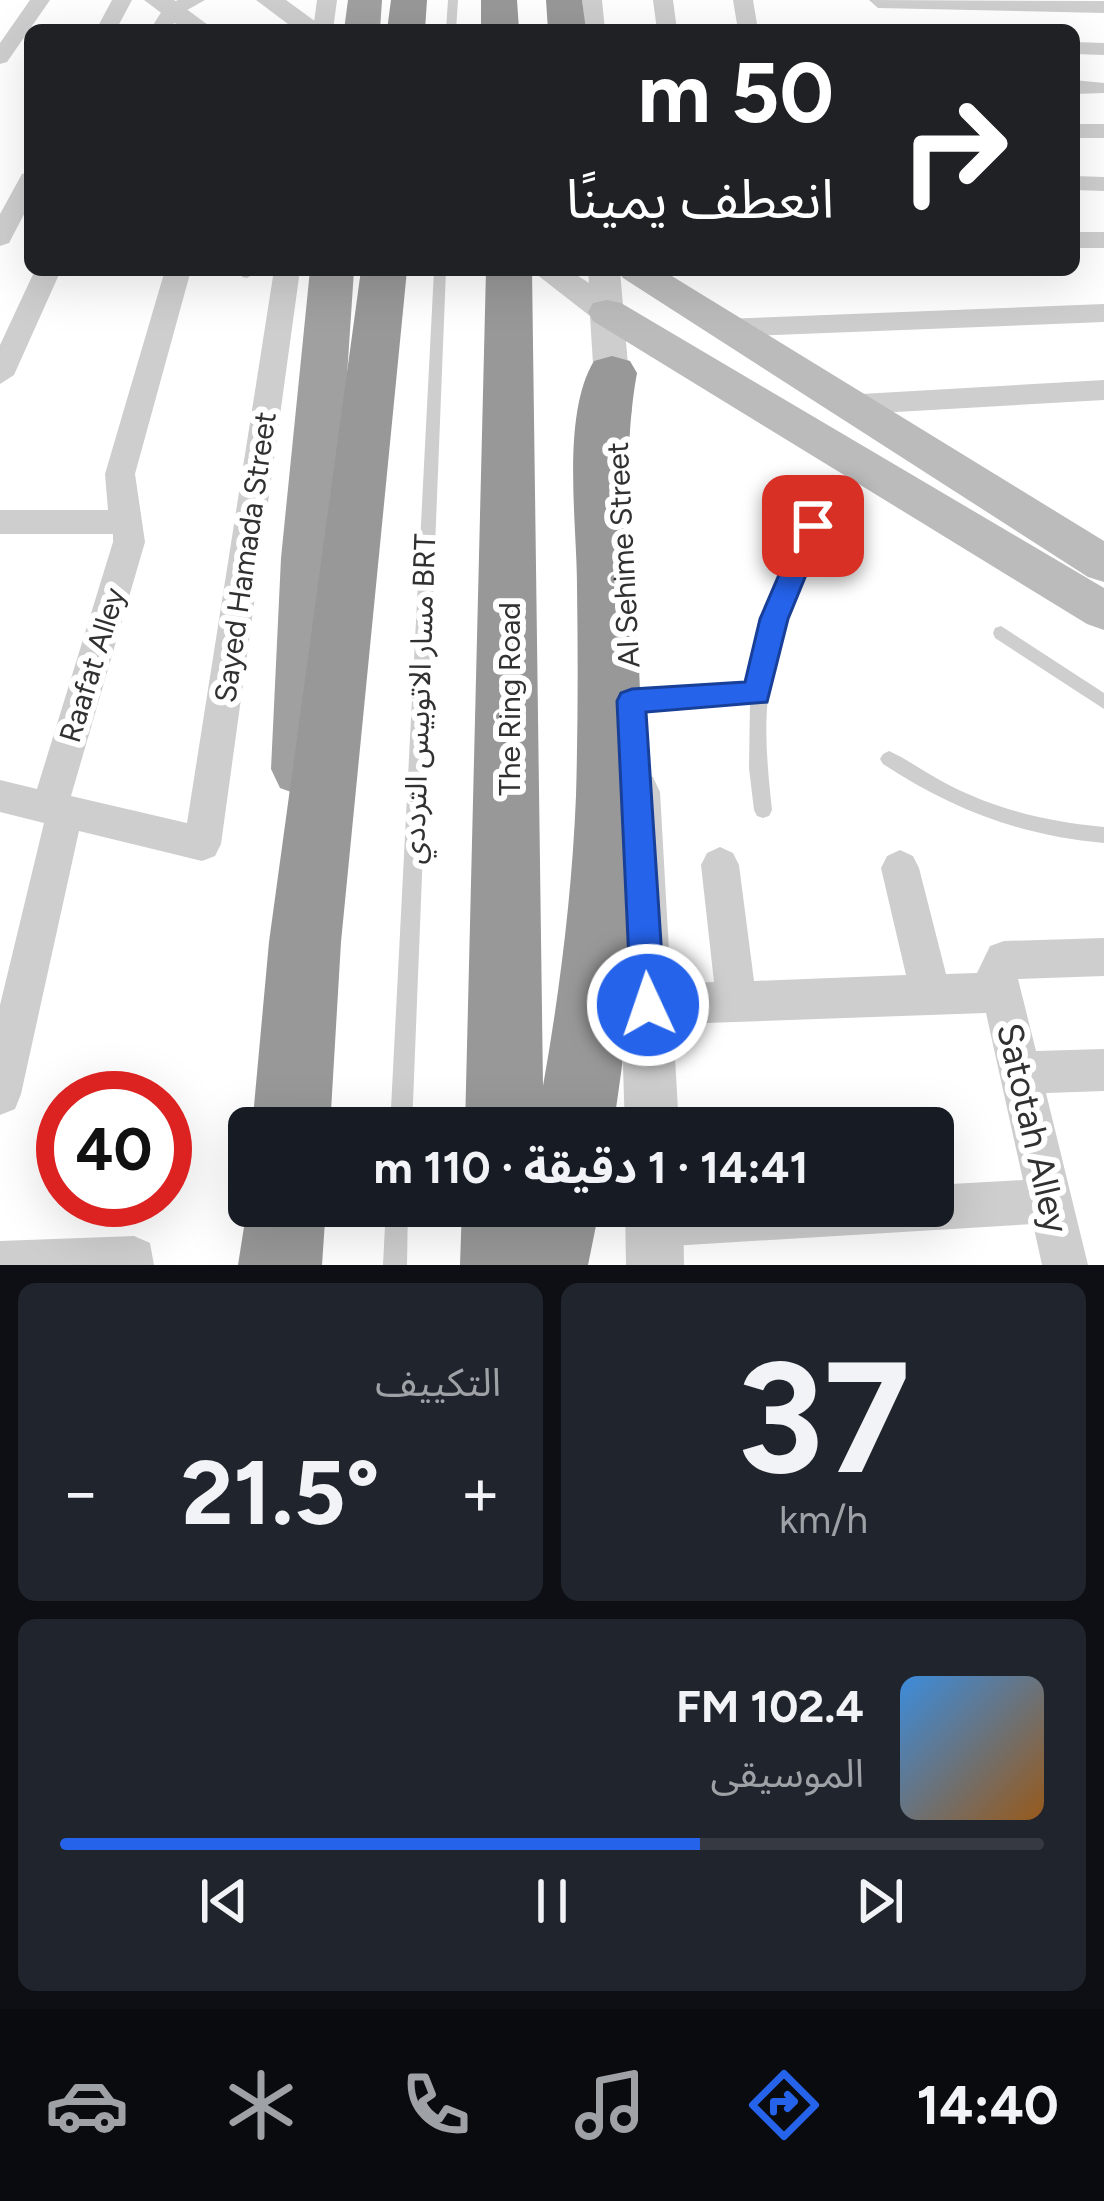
<!DOCTYPE html>
<html lang="ar">
<head>
<meta charset="utf-8">
<style>
	body { margin:0; font-family:Figtree,"Noto Sans Arabic",sans-serif; background:#20242c; color:#f1f3f6; direction:rtl; height:100vh; display:flex; flex-direction:column; font-size:45px; white-space:nowrap }
	* { box-sizing:border-box; margin:0 }
	p { font-size:39px; color:#9ea1a6 }
	.icon { flex:none; width:66px; height:66px; fill:none; stroke:currentColor; stroke-width:2; stroke-linecap:round; stroke-linejoin:round }
	.map { position:relative; height:1265px; overflow:hidden; direction:ltr }
	.drawer { display:flex; flex-direction:column; gap:18px; padding:18px; background:#0d0f14; flex:1 }
	.drawer>* { flex:none }
	.guide { position:absolute; left:24px; top:24px; width:1056px; height:252px; border-radius:18px; box-shadow:0 12px 48px #0002; direction:rtl; background:#202124; color:#fff; overflow:hidden }
	.speed { position:absolute; left:36px; top:1071px; display:flex; gap:24px; font-size:60px; font-weight:700; text-align:center }
	.speed>* { display:grid; place-content:center; width:156px; height:156px; border-radius:50%; background:#171b24; box-shadow:0 12px 48px #0002; line-height:1 }
	.speed .limit { border:18px solid #d22; background:#fff; color:#111 }
	.pin { position:absolute; display:grid; place-items:center; width:102px; height:102px; color:#fff; margin:-51px; border-radius:24px; box-shadow:0 6px 18px #0006 }
	.me { position:absolute; width:132px; margin:-66px; rotate:357deg; stroke-linejoin:round; filter:drop-shadow(0 0 9px #0008) }
	.turn { display:flex; align-items:center; gap:42px; height:252px; padding:0 48px; font-size:54px }
	.turn .icon { width:156px; height:156px; stroke-width:2.5 }
	.turn b { display:block; font-size:84px; line-height:102px }
	.big { font-size:90px; font-weight:700; line-height:1.1 }
	.drawer .tile { flex:1; display:flex; flex-direction:column; justify-content:center; gap:18px; min-width:0; padding:0 42px; border-radius:18px; background:#20242c }
	.drawer .dial { align-items:center; gap:0 }
	.dial b { font-size:156px; line-height:1 }
	.song { display:flex; align-items:center; gap:36px }
	.cover { width:144px; height:144px; border-radius:18px; background:linear-gradient(135deg,hsl(210 70% 55%),hsl(30 70% 35%)) }
	.played { height:12px; border-radius:6px; background:linear-gradient(90deg,#2563eb 65%,#363941 65%) }
	.keys { display:flex; justify-content:space-around; direction:ltr }
	.heat { display:flex; justify-content:space-between; align-items:center; font-size:66px; direction:ltr }
	.drawer .tiles { flex:1; display:grid; gap:18px; grid-template-columns:1fr 1fr }
	.tile:last-child { grid-column:span 2 }
	.trip { position:absolute; left:228px; top:1107px; width:726px; height:120px; border-radius:18px; background:#171b24; box-shadow:0 12px 48px #0002; font-weight:700; line-height:120px; text-align:center; direction:rtl }
	.menu { display:flex; height:192px; justify-content:space-around; align-items:center; background:#090b0e; color:#9ea1a6 }
	.menu .icon { width:84px; height:84px }
	.menu .selected { color:#2563eb }
	.menu b { font-size:54px; color:#f1f3f6 }
	.map>svg:first-child { display:block }
	.lines { fill:none; stroke-linecap:round; stroke-linejoin:round }
	.service { fill:#cecece; fill-rule:evenodd }
	.minor { fill:#cecece; fill-rule:evenodd }
	.tertiary { fill:#cecece; fill-rule:evenodd }
	.secondary { fill:#bbb; fill-rule:evenodd }
	.trunk { fill:#a0a0a0; fill-rule:evenodd }
	.motorway { fill:#989898; fill-rule:evenodd }
	.route { fill:#2563eb; stroke:#184099; stroke-width:3 }
	.labels { text-anchor:middle; dominant-baseline:central; stroke-width:12; stroke-linejoin:round; paint-order:stroke }
	.street-label { font-size:30px; fill:#313131; stroke:#fff }
	.near-street-label { font-size:36px; fill:#313131; stroke:#fff }
</style>
</head>
<body>
<div class="map">
<svg width="1104" height="1265" viewBox="0 0 1104 1265">
	<rect width="100%" height="100%" fill="#fff"/>
	<g class="lines">
		<!-- service -->
		<path class="service" d="M448,0h10l-2,30h-10z
			M241,270h12v4l-6,4 -5,-1z
			M434,270h12l-34,858h-22z
			M813,520l8,6c-23,55 -47,111 -53,171 -4,38 0,75 4,113l-3,6 -6,2 -6,-2 -3,-6 -5,-42 1,-66 -118,6 -6,-2 -3,-5 3,-5 6,-2 120,-7c10,-56 31,-108 53,-161z
			M1001,626l103,67v16l-109,-71 -2,-5 2,-5z
			M889,751c20,9 38,23 58,33 50,26 102,38 157,43v16c-82,-7 -153,-34 -221,-79l-3,-5 3,-5z
			M386,1206h22l-1,59h-24z"/>
		<!-- minor -->
		<path class="minor" d="M30,0h20l-43,62 -7,2v-21z
			M112,0h20l-16,30h-20z
			M178,0h27l-25,14 -10,16h-20l15,-24z
			M317,0h20l-4,30h-20z
			M582,0h20l3,30h-20z
			M653,0h20l4,30h-20z
			M733,0h20l5,30h-20z
			M869,0l235,1v12l-226,-5z
			M1074,42l30,1v12l-30,-1z
			M1074,80l30,3v10l-30,1z
			M1074,124h30v14h-30z
			M30,172v31l-21,40 -9,3v-32l22,-40z
			M1074,176l30,1v14l-30,-1z
			M1074,232h30v16h-30z
			M35,270h26l-47,105 -14,9v-39z
			M165,270h26l-56,204 10,68 -74,254 116,27 87,-553h26l-79,574 -6,12 -13,5 -123,-30 -58,263 -6,15 -15,6v-110l44,-182 -44,-11v-32l37,9 76,-247v-8h-113v-24h108l-3,-36z
			M1104,304v18l-381,15 -13,-9 13,-9z
			M1104,380v20l-260,15 -14,-10 14,-10z
			M720,847l13,6 6,12 15,116 152,-6 -25,-107 6,-12 13,-6 13,6 6,12 27,106 31,-1 13,-27 14,-5 100,-3v38l-86,3 18,72 68,-2v42l-58,2 42,172h-46l-9,-41 -378,23 -16,-7 -7,-16 12,-18h289v-21l90,-5 -37,-167 -338,12 -14,-6 -6,-14 6,-14 14,-6 66,-3 -13,-117 6,-12z
			M134,1236l16,7 4,22h-154v-24z"/>
		<!-- tertiary -->
		<path class="tertiary" d="M144,0h30l41,30h-31z
			M256,0h30l41,30h-31z
			M531,270h38l20,13 -1,-13h32l12,142 -5,9 -13,4 -13,-4 -5,-9 -6,-96z
			M637,771l16,6 7,15 19,336h-54l-11,-336 7,-15z
			M625,1206h58l1,59h-58z"/>
		<!-- secondary -->
		<path class="secondary" d="M617,270h45l442,271v41l-16,-5 -465,-299z
			M607,300l14,3 483,285v42l-17,-6 -494,-303 -5,-9 5,-9z"/>
		<!-- trunk -->
		<path class="trunk" d="M348,0h34l-2,30h-36z
			M310,270h44l-19,288 -2,211 -9,19 -22,8 -22,-8 -9,-19 10,-211z"/>
		<!-- motorway -->
		<path class="motorway" d="M391,0h36l-2,30h-38z
			M481,0h36l2,30h-38z
			M546,0h36l4,30h-38z
			M361,270h46l-66,672 -11,186h-78l17,-186z
			M486,270h46l11,816c17,-96 29,-192 33,-290 2,-70 2,-140 1,-210 0,-63 -16,-171 17,-225l18,-5 18,5 7,12c-19,103 0,214 3,318 5,148 -4,291 -27,437h-148z
			M249,1195v11h77l-4,59h-84z
			M462,1206h138l-12,59h-128z"/>
	</g>
	<!-- route -->
	<path class="route" d="M813,517l13,9 -38,93 -21,83 -121,10 19,293 -5,12 -12,4 -12,-4 -5,-12 -14,-304 4,-8 11,-4 113,-7 15,-63 40,-93z"/>
	<g class="labels">
		<!-- street labels -->
		<g class="street-label">
			<text transform="translate(623 555) rotate(-93)">Al Sehime Street</text>
			<text transform="translate(245 557) rotate(-82)">Sayed Hamada Street</text>
			<text transform="translate(92 665) rotate(-73)">Raafat Alley</text>
			<text transform="translate(419 699) rotate(-88)">مسار الاتوبيس الترددي BRT</text>
			<text transform="translate(509 699) rotate(-90)">The Ring Road</text>
		</g>
		<!-- near-street labels -->
		<g class="near-street-label">
			<text transform="translate(1033 1128) rotate(77)">Satotah Alley</text>
		</g>
	</g>
</svg>
<div class="speed"><div class="limit">40</div></div>
<div class="pin" style="left:813px;top:526px;background:#d93025"><svg class="icon" aria-label="arrive" viewBox="0 0 24 24"><path d="M6 21V4h12l-3 4 3 4H6"/></svg></div>
<svg class="me" style="left:648px;top:1005px" viewBox="-20 -20 40 40"><circle r="17" fill="#2563eb" stroke="#fff" stroke-width="3"/><path d="M0-11L8 9 0 5-8 9z" fill="#fff"/></svg>
<div class="trip">14:41 · 1 دقيقة · 110 m</div>
<div class="guide">
<div class="turn"><svg class="icon" aria-label="right" viewBox="0 0 24 24"><path d="M7 20v-9h11M14 6l5 5-5 5"/></svg><div><b>50 m</b>انعطف يمينًا</div></div>
</div>
</div>
<section class="drawer">
<div class="tiles">
<div class="tile dial"><b>37</b><p>km/h</p></div>
<div class="tile"><p>التكييف</p>
<div class="heat"><a>−</a><b class="big">21.5°</b><a>+</a></div>
</div>
<div class="tile">
<div class="song"><i class="cover"></i><div><b>102.4 FM</b><p>الموسيقى</p></div></div>
<div class="played"></div>
<div class="keys"><svg class="icon" aria-label="previous" viewBox="0 0 24 24"><path d="M18 5L8 12l10 7zM5 5v14"/></svg><svg class="icon" aria-label="pause" viewBox="0 0 24 24"><path d="M8 5v14M16 5v14"/></svg><svg class="icon" aria-label="next" viewBox="0 0 24 24"><path d="M6 5l10 7-10 7zM19 5v14"/></svg></div>
</div>
</div>
</section>
<nav class="menu">
<b>14:40</b>
<svg class="icon selected" aria-label="directions" viewBox="0 0 24 24"><path d="M12 3l9 9-9 9-9-9zM9 14v-3h6M13 9l2 2-2 2"/></svg>
<svg class="icon" aria-label="music" viewBox="0 0 24 24"><path d="M9 18V5l10-2v13"/><circle cx="6" cy="18" r="3"/><circle cx="16" cy="16" r="3"/></svg>
<svg class="icon" aria-label="phone" viewBox="0 0 24 24"><path d="M5 4h4l2 5-3 2q2 4 5 5l2-3 5 2v4C11 20 4 13 5 4z"/></svg>
<svg class="icon" aria-label="climate" viewBox="0 0 24 24"><path d="M12 3v18M4 7l16 10M4 17L20 7"/></svg>
<svg class="icon" aria-label="car" viewBox="0 0 24 24"><path d="M5 17H2v-5l4-1 3-4h7l3 4 3 1v5h-3M9 17h6M6 11h13"/><circle cx="7" cy="17" r="2"/><circle cx="17" cy="17" r="2"/></svg>
</nav>
</body>
</html>
